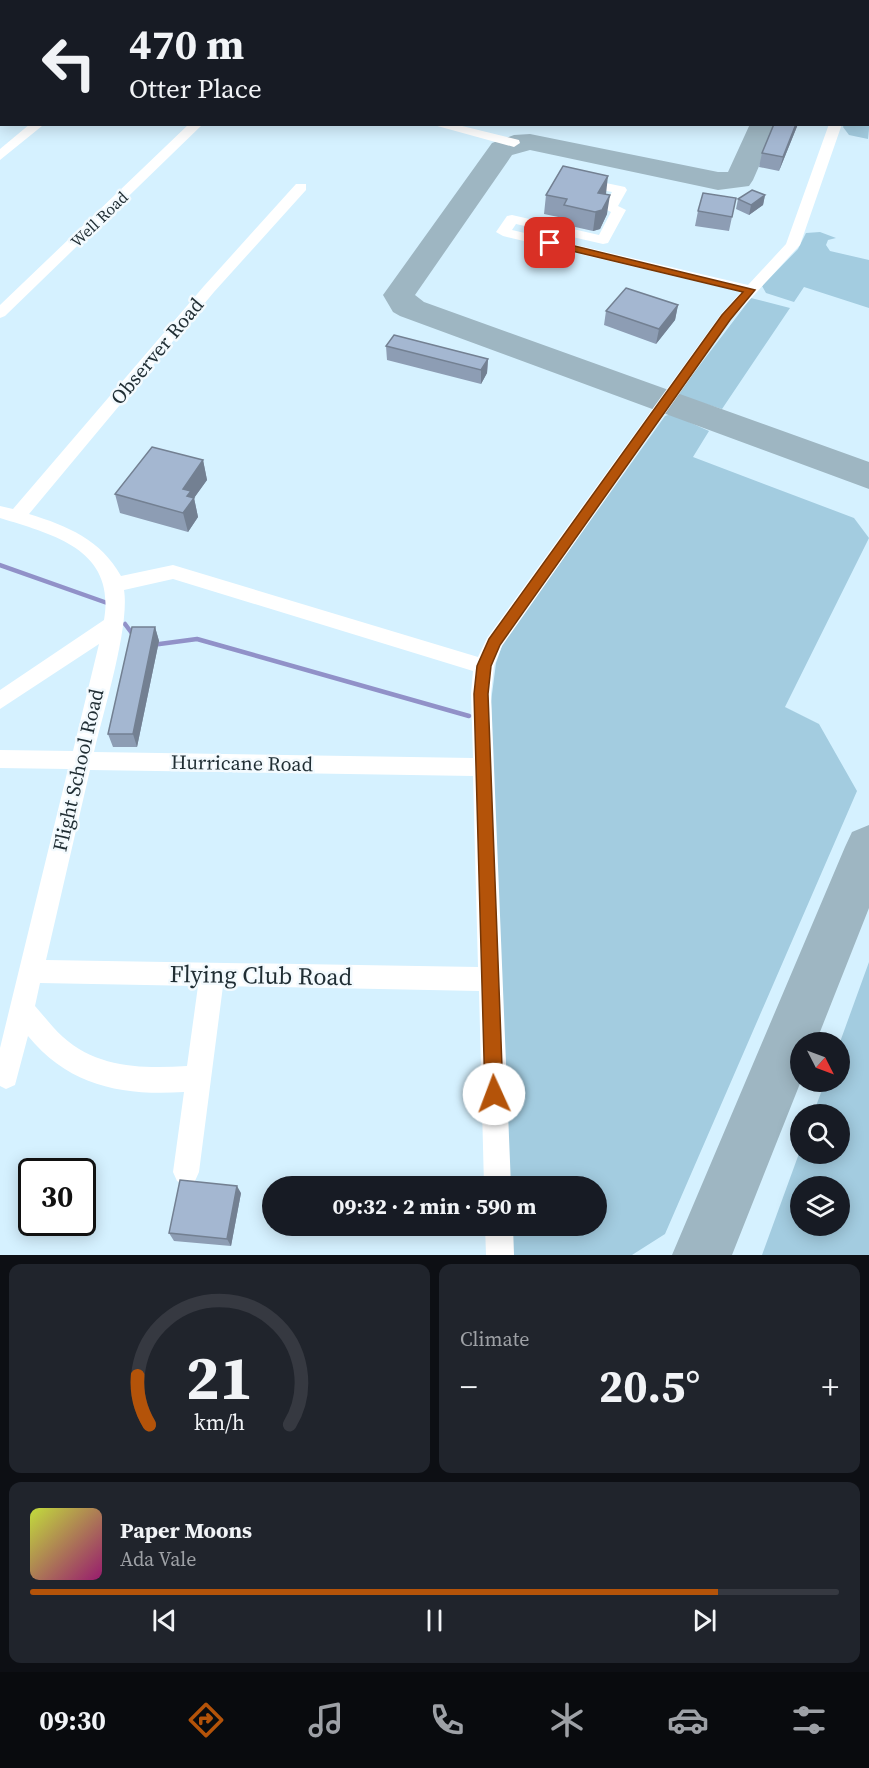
<!DOCTYPE html>
<html lang="en">
<head>
<meta charset="utf-8">
<style>
	body { margin:0; font-family:"Source Serif 4",serif; background:#20242c; color:#f1f3f6; height:100vh; display:flex; flex-direction:column; font-size:22px; white-space:nowrap }
	* { box-sizing:border-box; margin:0 }
	p { font-size:20px; color:#9ea1a6 }
	.icon { flex:none; width:33px; height:33px; fill:none; stroke:currentColor; stroke-width:2; stroke-linecap:round; stroke-linejoin:round }
	.map { position:relative; height:1255px; overflow:hidden }
	.details { display:flex; flex-direction:column; gap:9px; padding:9px; background:#0d0f14; flex:1 }
	.details>* { flex:none }
	.top-card { position:absolute; left:0px; top:0px; width:870px; height:126px; box-shadow:0 3px 15px #0003; background:#171b24; color:#f1f3f6; overflow:hidden }
	.needle { width:39px; rotate:132deg }
	.controls { position:absolute; left:790px; top:1032px; display:grid; gap:12px }
	.controls a { display:grid; place-items:center; width:60px; height:60px; border-radius:50%; background:#171b24; box-shadow:0 3px 15px #0003; font-size:30px }
	.speed { position:absolute; left:18px; top:1158px; display:flex; gap:12px; font-size:30px; font-weight:700; text-align:center }
	.speed>* { display:grid; place-content:center; width:78px; height:78px; border-radius:50%; background:#171b24; box-shadow:0 3px 15px #0003; line-height:1 }
	.speed .limit { border:3px solid #111; border-radius:9px; background:#fff; color:#111 }
	.pin { position:absolute; display:grid; place-items:center; width:51px; height:51px; color:#fff; margin:-26px; border-radius:12px; box-shadow:0 3px 9px #0006 }
	.me { position:absolute; width:66px; margin:-33px; rotate:358deg; stroke-linejoin:round; filter:drop-shadow(0 0 4px #0008) }
	.turn { display:flex; align-items:center; gap:21px; height:126px; padding:0 30px; font-size:27px }
	.turn .icon { width:78px; height:78px; stroke-width:2.5 }
	.turn b { display:block; font-size:42px; line-height:51px }
	.big { font-size:45px; font-weight:700; line-height:1.1 }
	.details .card { flex:1; display:flex; flex-direction:column; justify-content:center; gap:9px; min-width:0; padding:0 21px; border-radius:12px; background:#20242c }
	.details .dial { align-items:center; gap:0 }
	.dial svg { height:156px; overflow:visible; fill:none; stroke:#363941; stroke-width:7; stroke-linecap:round; text-anchor:middle }
	.dial text { fill:#f1f3f6; stroke:none }
	.song { display:flex; align-items:center; gap:18px }
	.cover { width:72px; height:72px; border-radius:9px; background:linear-gradient(135deg,hsl(70 70% 55%),hsl(320 70% 35%)) }
	.played { height:6px; border-radius:3px; background:linear-gradient(90deg,#b45309 85%,#363941 85%) }
	.keys { display:flex; justify-content:space-around; direction:ltr }
	.heat { display:flex; justify-content:space-between; align-items:center; font-size:33px; direction:ltr }
	.details .tiles { flex:1; display:grid; gap:9px; grid-template-columns:1fr 1fr }
	.card:last-child { grid-column:span 2 }
	.trip { position:absolute; left:262px; top:1176px; width:345px; height:60px; border-radius:30px; background:#171b24; box-shadow:0 3px 15px #0003; font-weight:700; line-height:60px; text-align:center }
	.tab-bar { display:flex; height:96px; justify-content:space-around; align-items:center; background:#090b0e; color:#9ea1a6 }
	.tab-bar .icon { width:42px; height:42px }
	.tab-bar .selected { color:#b45309 }
	.tab-bar b { font-size:27px; color:#f1f3f6 }
	.map>svg:first-child { display:block }
	.green { fill:#a3cce0; fill-rule:evenodd }
	.lines { fill:none; stroke-linecap:round; stroke-linejoin:round }
	.stream { stroke:#9191c8; stroke-width:4.5 }
	.taxiway { fill:#9eb6c2; fill-rule:evenodd }
	.minor { fill:#fff; fill-rule:evenodd }
	.wall { fill:#8d9db4 }
	.shaded-wall { fill:#738092 }
	.building { fill:#a4b7d1; stroke:#738092; stroke-width:1.5 }
	.route { fill:#b45309; stroke:#753606; stroke-width:1.5 }
	.labels { text-anchor:middle; dominant-baseline:central; stroke-width:5; stroke-linejoin:round; paint-order:stroke }
	.far-street-label { font-size:16px; fill:#1f2d33; stroke:#f3fafe }
	.street-label { font-size:20px; fill:#1f2d33; stroke:#f3fafe }
	.near-street-label { font-size:24px; fill:#1f2d33; stroke:#f3fafe }
</style>
</head>
<body>
<div class="map">
<svg width="869" height="1255" viewBox="0 0 869 1255">
	<rect width="100%" height="100%" fill="#d5f1ff"/>
	<!-- green -->
	<path class="green" d="M869,48v81l-1,10 -19,-4 -6,-8 1,-2 24,-1z
		M820,232l16,6 -8,2 -2,5 4,6 39,9v48l-65,-21 -10,15 -28,-9 -4,-7 36,-37 8,-16z
		M751,298l39,10 -68,101 -45,-14z
		M671,414l38,17 -16,26 161,61 15,20 -84,169 34,17 38,67 -192,443 -33,21h-124l-1,-29h90v-40h-91l-15,-484 5,-39 7,-20 162,-227z
		M869,962v293h-107l39,-107v6h39v-40h-27l12,-32h15v-40zM840,1186v40h-39v-40z"/>
	<g class="lines">
		<!-- stream -->
		<path class="stream" d="M0,565l110,39
			M125,624l9,12
			M152,645l45,-6 272,77"/>
		<!-- taxiway -->
		<path class="taxiway" d="M750,124l27,1 -24,55 -4,6 -31,4 -188,-40 -18,5 -97,140 9,7 445,160v27l-469,-173 -7,-4 -10,-17 109,-152 22,-8 16,-1 188,38h10z
			M869,825v83l-53,134h-15v39l-69,174h-60l173,-408 7,-15z"/>
		<!-- minor -->
		<path class="minor" d="M623,0h19l1,2h-18z
			M869,21v7h-1v-7z
			M0,39h2v6h-2z
			M30,124l12,2 -42,34v-11z
			M189,124h14l-198,192 -5,2v-13z
			M430,124h24l65,16 1,3 -6,4z
			M829,124h13l-42,121 -69,75 -229,326 -8,20 -3,28 20,492h-27l-5,-195 -256,-5 -24,186 -4,9 -9,4 -9,-4 -4,-9 11,-80c-62,4 -115,-6 -156,-56l-13,49 -9,4 -6,-3v-38l68,-279 -68,-1v-18l73,1 26,-107 -99,65v-19l104,-70c12,-70 -49,-85 -104,-102v-12l13,3 191,-223 92,-102h10v6l-92,102 -185,222c39,12 72,26 92,62l52,-11 305,92 9,-19 234,-324 20,-22 -238,-56 -7,-4 11,-16 5,-1 87,20 12,-23 -8,-4 9,-16 -35,-7 -2,-3 7,-4 43,9 2,3 -9,16 8,4 -18,33 -5,1 -87,-20 -4,6 236,55 38,-41zM173,579l300,92 -2,23 2,64 -379,-6c9,-39 36,-126 30,-162zM90,770l383,6 5,191 -432,-7zM40,983l158,3 -11,80c-43,3 -90,2 -124,-29 -10,-9 -19,-21 -28,-31z
			M485,1226h28l1,29h-28z"/>
	</g>
	<!-- wall -->
	<path class="wall" d="M798,124l-19,47 -20,-4 3,-14z
		M606,194l1,20 -7,15 -7,2 -31,-7 1,-6 -19,-4 2,-19z
		M765,195l-2,10 -14,10 -13,-6 2,-10z
		M736,198l-7,33 -34,-5 3,-15z
		M678,305l-3,15 -19,24 -52,-19 2,-14z
		M386,346l102,13 -1,14 -6,11 -94,-24z
		M203,460l4,20 -13,18 4,19 -10,15 -68,-19 -5,-19z
		M155,627l4,14 -22,106h-24l-5,-13z
		M241,1193l-10,53 -57,-5 -5,-8z"/>
	<!-- shaded-wall -->
	<path class="shaded-wall" d="M796,124h2l-19,47 4,-14z
		M608,176l-2,18 4,1 -3,19 -7,15 -7,2 5,-38z
		M765,195l-2,10 -14,10 2,-10z
		M678,305l-3,15 -19,24 3,-15z
		M488,359l-1,14 -6,11v-14z
		M203,460l4,20 -13,18 4,19 -10,15 -5,-19v-24z
		M155,627l4,14 -22,106 -4,-13z
		M237,1186l4,7 -10,53 -4,-7z"/>
	<!-- building -->
	<path class="building" d="M774,124h22l-13,33 -21,-4z
		M563,166l45,10 -10,17 12,2 -8,15 -7,2 -31,-7 3,-6 -21,-4z
		M752,190l13,5 -14,10 -13,-6z
		M703,193l33,5 -4,19 -34,-6z
		M626,288l52,17 -19,24 -53,-18z
		M394,335l94,24 -7,11 -95,-24z
		M152,447l51,13 -20,29 8,2 -4,5 7,2 -11,15 -68,-19z
		M132,627h23l-22,107h-25z
		M180,1180l57,6 -10,53 -58,-6z"/>
	<!-- route -->
	<path class="route" d="M550,240l205,50 -25,30 -230,325 -9,21 -3,28 15,400 -2,6 -7,3 -6,-3 -3,-6 -11,-400 3,-28 12,-27 233,-324 21,-23 -196,-47 -2,-2z"/>
	<g class="labels">
		<!-- far-street labels -->
		<g class="far-street-label">
			<text transform="translate(99 219) rotate(-44)">Well Road</text>
		</g>
		<!-- street labels -->
		<g class="street-label">
			<text transform="translate(157 351) rotate(-50)">Observer Road</text>
			<text transform="translate(242 763) rotate(1)">Hurricane Road</text>
			<text transform="translate(78 770) rotate(-77)">Flight School Road</text>
		</g>
		<!-- near-street labels -->
		<g class="near-street-label">
			<text transform="translate(261 975) rotate(1)">Flying Club Road</text>
		</g>
	</g>
</svg>
<div class="controls">
<a><svg class="needle" viewBox="-14 -14 28 28"><path d="M0-13l5 13h-10z" fill="#e53935"/><path d="M0 13l5-13h-10z" fill="#9ea1a6"/></svg></a>
<a><svg class="icon" aria-label="search" viewBox="0 0 24 24"><circle cx="10" cy="10" r="6"/><path d="M15 15l6 6"/></svg></a>
<a><svg class="icon" aria-label="layers" viewBox="0 0 24 24"><path d="M12 4l9 5-9 5-9-5zM3 14l9 5 9-5"/></svg></a>
</div>
<div class="speed"><div class="limit">30</div></div>
<div class="pin" style="left:550px;top:243px;background:#d93025"><svg class="icon" aria-label="arrive" viewBox="0 0 24 24"><path d="M6 21V4h12l-3 4 3 4H6"/></svg></div>
<svg class="me" style="left:494px;top:1094px" viewBox="-20 -20 40 40"><circle r="19" fill="#fff"/><path d="M0-13L10 11 0 6-10 11z" fill="#b45309"/></svg>
<div class="trip">09:32 · 2 min · 590 m</div>
<div class="top-card">
<div class="turn"><svg class="icon" aria-label="left" viewBox="0 0 24 24"><path d="M17 20v-9H6M10 6l-5 5 5 5"/></svg><div><b>470 m</b>Otter Place</div></div>
</div>
</div>
<section class="details">
<div class="tiles">
<div class="card dial"><svg viewBox="0 0 100 80">
<path d="M14 69A42 42 0 1 1 86 69"/>
<path d="M14 69A42 42 0 0 1 8 44" stroke="#b45309"/>
<text x="50" y="56" font-size="32" font-weight="700">21</text>
<text x="50" y="72" font-size="11">km/h</text>
</svg></div>
<div class="card"><p>Climate</p>
<div class="heat"><a>−</a><b class="big">20.5°</b><a>+</a></div>
</div>
<div class="card">
<div class="song"><i class="cover"></i><div><b>Paper Moons</b><p>Ada Vale</p></div></div>
<div class="played"></div>
<div class="keys"><svg class="icon" aria-label="previous" viewBox="0 0 24 24"><path d="M18 5L8 12l10 7zM5 5v14"/></svg><svg class="icon" aria-label="pause" viewBox="0 0 24 24"><path d="M8 5v14M16 5v14"/></svg><svg class="icon" aria-label="next" viewBox="0 0 24 24"><path d="M6 5l10 7-10 7zM19 5v14"/></svg></div>
</div>
</div>
</section>
<nav class="tab-bar">
<b>09:30</b>
<svg class="icon selected" aria-label="directions" viewBox="0 0 24 24"><path d="M12 3l9 9-9 9-9-9zM9 14v-3h6M13 9l2 2-2 2"/></svg>
<svg class="icon" aria-label="music" viewBox="0 0 24 24"><path d="M9 18V5l10-2v13"/><circle cx="6" cy="18" r="3"/><circle cx="16" cy="16" r="3"/></svg>
<svg class="icon" aria-label="phone" viewBox="0 0 24 24"><path d="M5 4h4l2 5-3 2q2 4 5 5l2-3 5 2v4C11 20 4 13 5 4z"/></svg>
<svg class="icon" aria-label="climate" viewBox="0 0 24 24"><path d="M12 3v18M4 7l16 10M4 17L20 7"/></svg>
<svg class="icon" aria-label="car" viewBox="0 0 24 24"><path d="M5 17H2v-5l4-1 3-4h7l3 4 3 1v5h-3M9 17h6M6 11h13"/><circle cx="7" cy="17" r="2"/><circle cx="17" cy="17" r="2"/></svg>
<svg class="icon" aria-label="filters" viewBox="0 0 24 24"><path d="M4 7h16M4 17h16"/><circle cx="9" cy="7" r="2"/><circle cx="15" cy="17" r="2"/></svg>
</nav>
</body>
</html>
